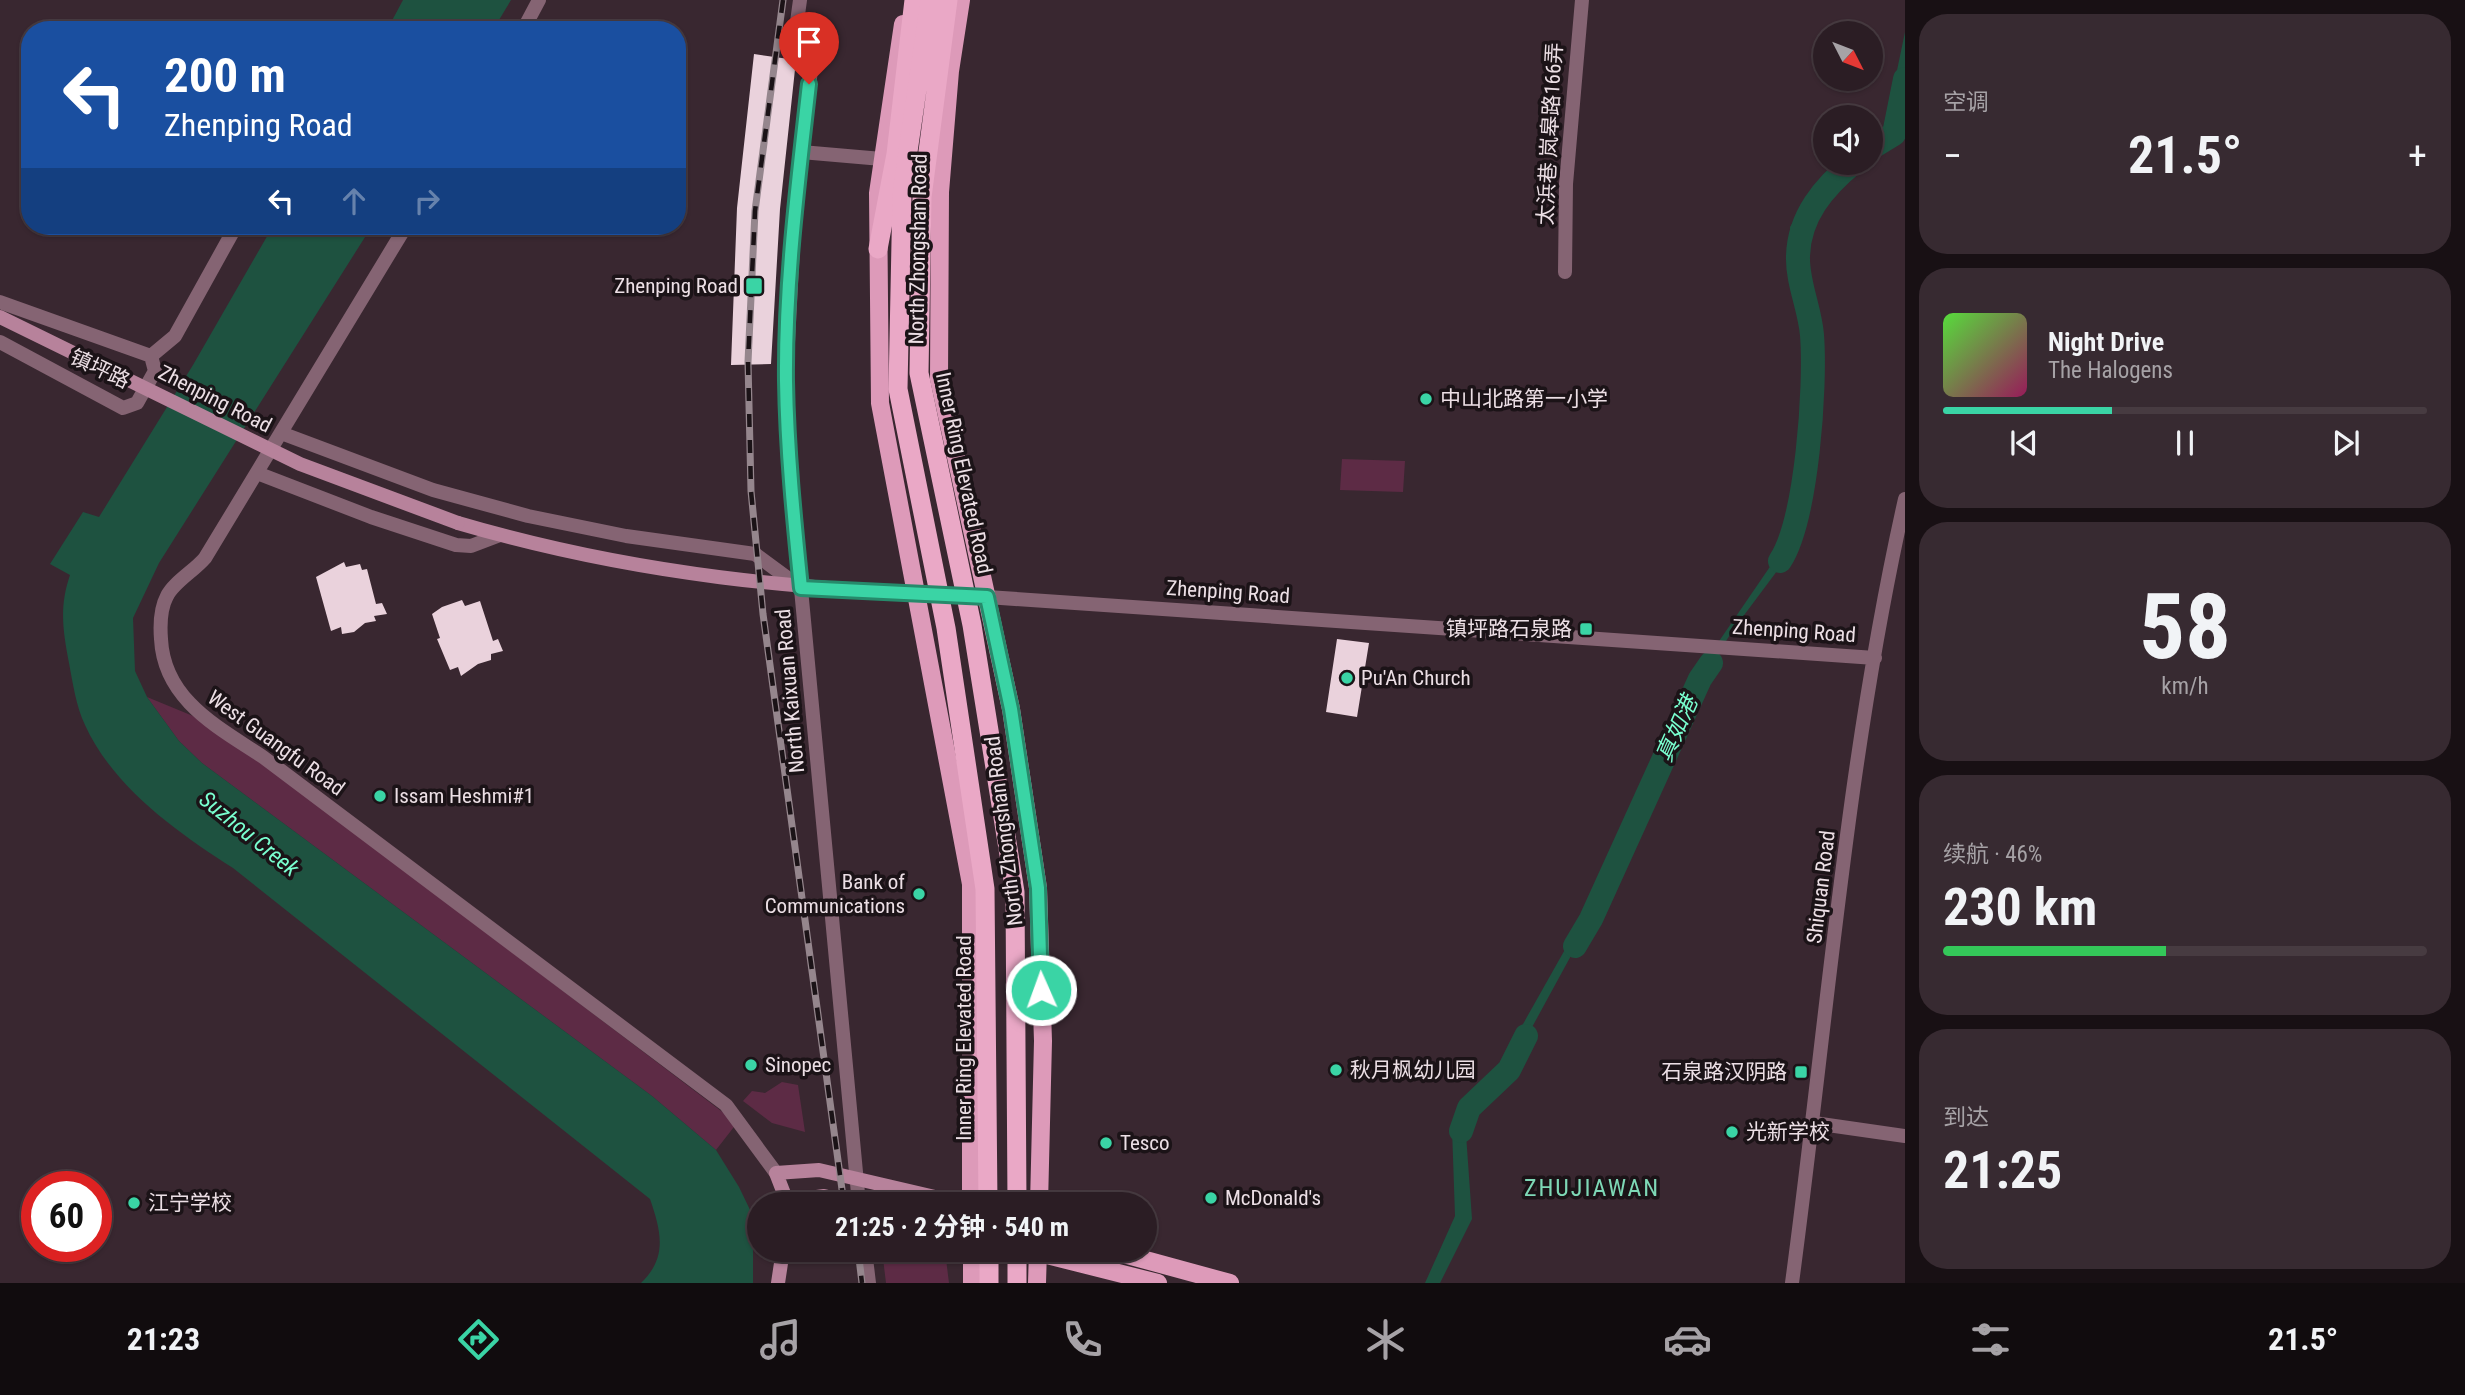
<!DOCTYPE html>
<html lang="zh">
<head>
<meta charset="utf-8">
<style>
	body { margin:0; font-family:"Roboto Condensed","Noto Sans SC",sans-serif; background:#372a31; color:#f1f3f6; height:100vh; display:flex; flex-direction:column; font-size:26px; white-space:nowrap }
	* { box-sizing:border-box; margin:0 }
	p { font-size:23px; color:#a6a2a6 }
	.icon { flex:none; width:38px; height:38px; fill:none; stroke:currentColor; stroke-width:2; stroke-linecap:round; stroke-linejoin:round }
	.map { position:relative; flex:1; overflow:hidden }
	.side { display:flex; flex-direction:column; gap:14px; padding:14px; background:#181014; width:560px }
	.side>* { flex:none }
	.guide { position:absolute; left:21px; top:21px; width:665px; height:214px; border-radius:28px; box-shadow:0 2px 5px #0004,0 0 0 2px #473b41; background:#1a4fa0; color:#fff; overflow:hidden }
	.needle { width:46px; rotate:132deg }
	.fabs { position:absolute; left:1813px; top:21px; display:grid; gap:14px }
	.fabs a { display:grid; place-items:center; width:70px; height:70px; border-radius:50%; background:#2b1d24; box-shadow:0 2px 5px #0004,0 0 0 2px #473b41; font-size:35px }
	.speed { position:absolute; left:21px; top:1171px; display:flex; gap:14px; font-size:35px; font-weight:700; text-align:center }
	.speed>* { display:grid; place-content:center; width:91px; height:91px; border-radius:50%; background:#2b1d24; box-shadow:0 2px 5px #0004,0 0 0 2px #473b41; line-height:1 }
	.speed .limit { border:10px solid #d22; background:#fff; color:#111 }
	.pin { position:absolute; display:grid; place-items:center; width:60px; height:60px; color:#fff; margin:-72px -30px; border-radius:50% 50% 50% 0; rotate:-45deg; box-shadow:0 0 7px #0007 }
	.pin .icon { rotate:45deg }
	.me { position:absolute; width:77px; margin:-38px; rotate:358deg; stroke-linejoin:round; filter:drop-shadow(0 0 5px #0008) }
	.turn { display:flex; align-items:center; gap:24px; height:147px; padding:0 28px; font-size:32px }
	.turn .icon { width:91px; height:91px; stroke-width:2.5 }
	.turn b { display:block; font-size:49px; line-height:60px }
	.lanes { display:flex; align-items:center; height:66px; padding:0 28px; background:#0003; justify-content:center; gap:35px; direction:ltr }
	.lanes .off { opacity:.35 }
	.big { font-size:52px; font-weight:700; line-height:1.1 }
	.side .card { flex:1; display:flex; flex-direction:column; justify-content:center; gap:10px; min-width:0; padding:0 24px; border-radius:28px; background:#372a31 }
	.side .dial { align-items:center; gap:0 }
	.dial b { font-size:91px; line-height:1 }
	.song { display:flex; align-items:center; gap:21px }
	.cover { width:84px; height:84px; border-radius:10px; background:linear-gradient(135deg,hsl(110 70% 55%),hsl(330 70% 35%)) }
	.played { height:7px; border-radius:4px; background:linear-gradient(90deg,#3ad4a5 35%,#473b41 35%) }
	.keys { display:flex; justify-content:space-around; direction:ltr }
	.heat { display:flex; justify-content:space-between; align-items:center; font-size:38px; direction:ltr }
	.charge { height:10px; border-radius:5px; background:linear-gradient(90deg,#34c759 46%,#473b41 0) }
	.trip { position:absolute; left:747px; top:1192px; width:410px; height:70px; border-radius:35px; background:#2b1d24; box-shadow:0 2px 5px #0004,0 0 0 2px #473b41; font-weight:700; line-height:70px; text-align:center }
	.dock { display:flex; height:112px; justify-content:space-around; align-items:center; background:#110c0e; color:#a6a2a6 }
	.dock .icon { width:49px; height:49px }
	.dock .current { color:#3ad4a5 }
	.dock b { font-size:32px; color:#f1f3f6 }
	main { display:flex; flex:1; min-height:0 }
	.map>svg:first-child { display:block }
	.green { fill:#5d2b45 }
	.water { fill:#1e5240 }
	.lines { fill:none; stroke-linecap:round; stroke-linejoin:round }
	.river { stroke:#1e5240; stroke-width:24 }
	.building { fill:#ead2dc }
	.minor { stroke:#856473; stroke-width:14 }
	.tertiary { stroke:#856473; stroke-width:14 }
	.secondary { stroke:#b7829b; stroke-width:14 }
	.primary { stroke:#dd9ab9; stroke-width:18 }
	.trunk { stroke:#eaa8c6; stroke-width:19 }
	.rail-casing { stroke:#95868d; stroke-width:7 }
	.rail { stroke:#1b1317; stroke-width:4.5; stroke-dasharray:13; stroke-linecap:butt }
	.secondary-bridge { stroke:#b7829b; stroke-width:14 }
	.trunk-bridge { stroke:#eaa8c6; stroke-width:19 }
	.route-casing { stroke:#268a6b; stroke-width:18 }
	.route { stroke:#3ad4a5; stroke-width:12 }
	.poi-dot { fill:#3ad4a5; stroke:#1b1317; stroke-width:2.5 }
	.labels { text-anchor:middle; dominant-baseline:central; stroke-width:7; stroke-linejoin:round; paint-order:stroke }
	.street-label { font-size:21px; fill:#ecdfe5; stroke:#1b1317 }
	.poi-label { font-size:21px; fill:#ecdfe5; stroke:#1b1317; text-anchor:start }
	.water-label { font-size:23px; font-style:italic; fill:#79fecf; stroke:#1b1317 }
	.quarter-label { font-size:24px; letter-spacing:2px; fill:#7ed8b6; stroke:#1b1317 }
</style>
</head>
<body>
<main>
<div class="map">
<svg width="1905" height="1283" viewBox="0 0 1905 1283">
	<rect width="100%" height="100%" fill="#392730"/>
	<!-- green -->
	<path class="green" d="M1342,459l63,2 -2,31 -63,-2z
		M147,697l63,26 527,400 -21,27 -64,-54 -450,-333 -23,-22z
		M782,1082l16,3 7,47 -33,-9 -29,-22 9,-10 13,2z
		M882,1250h56l8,9 3,24h-63z"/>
	<!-- water -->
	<path class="water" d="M403,0h108l-18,30h-106z
		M1905,32v47l-11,55 -23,19v-12l14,-13z
		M1843,163h15l-29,21 -31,46 18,188 -11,82 -13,51 -59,79 -38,60 -104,229 -79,145 -36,38 -10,32 6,85 -32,64h-15l30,-67 -3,-88 10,-26 39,-39 84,-149 102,-226 104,-152 10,-37 9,-81 -6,-24 -3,-73 -9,-46 -2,-48 31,-47z
		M273,226h99l-213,337 -26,55 2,53 12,26 32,44 23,22 450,333 64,54 23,37 14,29v67h-112c27,-26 20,-52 9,-84l-417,-331c-55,-35 -120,-81 -148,-143 -9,-19 -12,-41 -16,-62 -6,-32 -10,-56 1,-88l-20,-11 33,-52 16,5 94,-152z"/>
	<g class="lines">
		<!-- river -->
		<path class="river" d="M1871,148l23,-14 11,-55
			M1780,561c27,-41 36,-175 32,-226 -2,-26 -15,-53 -14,-79 1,-40 26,-69 55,-93
			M1575,946l16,-27 109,-240 11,-16
			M1461,1131l8,-23 40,-38 17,-34"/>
	</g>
	<!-- building -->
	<path class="building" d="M754,54l42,6 -16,149 -9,155 -40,1 6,-157z
		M344,562l2,5 14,-3 2,6 5,-1 9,35 6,-1 5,11 -13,2 2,5 -11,2 -11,9 -12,2 -1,-7 -10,4 -15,-54z
		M462,600l3,6 15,-5 13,40 5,-2 5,12 -12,3v6l-13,4 -17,12 -3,-9 -8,3 -13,-31 3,-1 -8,-24 10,-7z
		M1337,639l32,4 -12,74 -31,-5z"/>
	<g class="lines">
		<!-- minor -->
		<path class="minor" d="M800,0l-6,44 18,17 -17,148 -9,171 7,124 66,700
			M523,30l16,-30
			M801,152l81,7
			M406,226l-201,332c-11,13 -31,24 -38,38 -7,13 -7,30 -6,43 3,61 57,88 102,118l463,348 50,68
			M1565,272l1,-88 16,-184
			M0,302l151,54 24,-20 61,-110
			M0,342l123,66 14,-5 18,-32 -4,-15
			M281,433l152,57 95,26 98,20 129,18 46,34
			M257,473l114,44 85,28 15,1 29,-11
			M1814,1123l91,13
			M865,1250l4,33"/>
		<!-- tertiary -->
		<path class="tertiary" d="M987,597l888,61
			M1792,1283c35,-261 55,-527 113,-784"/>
		<!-- secondary -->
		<path class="secondary" d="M458,523c180,53 343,67 529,74
			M788,1201l36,-5 33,8
			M788,1204l-12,-31 43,-3 146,34
			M778,1283l5,-33"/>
		<!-- primary -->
		<path class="primary" d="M961,0l-11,71 -10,121 -1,187 72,330 27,179 5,153 -4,163
			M903,24l-25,169 2,210 91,481v320
			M972,1250v33
			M1027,1250l131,33
			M1109,1250l121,33
			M1037,1283l1,-33"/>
		<!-- trunk -->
		<path class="trunk" d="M878,249l18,-95 18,-154
			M989,1250v33
			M1017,1250v33"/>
		<defs>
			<path id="rail" d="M783,0l-28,211 -7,151 3,129 12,123 81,590
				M858,1250l4,33"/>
		</defs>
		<!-- rail casing -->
		<use href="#rail" class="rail-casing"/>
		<!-- rail -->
		<use href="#rail" class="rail"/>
		<!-- secondary-bridge -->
		<path class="secondary-bridge" d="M0,317l300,147 158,59"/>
		<!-- trunk-bridge -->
		<path class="trunk-bridge" d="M930,0l-28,193 -4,196 48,239 39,261 3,315
			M948,0l-26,197 -3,176 53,252 43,267 2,312"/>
	</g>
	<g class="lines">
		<defs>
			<path id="route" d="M809,84c-11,98 -24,198 -23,297 1,69 8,138 15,207l186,9 24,112 27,179 3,102"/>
		</defs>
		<!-- route casing -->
		<use href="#route" class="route-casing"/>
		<!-- route -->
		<use href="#route" class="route"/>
	</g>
	<!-- markers -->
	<g class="poi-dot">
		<rect x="745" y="277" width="18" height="18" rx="3.5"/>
		<circle cx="1426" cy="399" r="7"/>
		<rect x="1579" y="622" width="14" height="14" rx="3.5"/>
		<circle cx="1347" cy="678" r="7"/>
		<circle cx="380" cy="796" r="7"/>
		<circle cx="919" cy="894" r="7"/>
		<circle cx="751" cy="1065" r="7"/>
		<circle cx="1336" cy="1070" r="7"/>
		<rect x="1794" y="1065" width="14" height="14" rx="3.5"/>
		<circle cx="1732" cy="1132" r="7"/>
		<circle cx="1106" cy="1143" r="7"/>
		<circle cx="1211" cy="1198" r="7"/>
		<circle cx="134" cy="1203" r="7"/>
	</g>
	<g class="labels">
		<!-- street labels -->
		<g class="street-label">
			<text transform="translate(1550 134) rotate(-87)">太浜巷 岚皋路166弄</text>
			<text transform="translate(918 249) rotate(-89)">North Zhongshan Road</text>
			<text transform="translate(100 369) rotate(25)">镇坪路</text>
			<text transform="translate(215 399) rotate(27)">Zhenping Road</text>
			<text transform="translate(964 473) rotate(78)">Inner Ring Elevated Road</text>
			<text transform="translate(1228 592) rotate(4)">Zhenping Road</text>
			<text transform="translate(1794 631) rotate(4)">Zhenping Road</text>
			<text transform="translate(790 691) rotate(-95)">North Kaixuan Road</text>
			<text transform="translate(276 743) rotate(36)">West Guangfu Road</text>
			<text transform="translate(1004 831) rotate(-97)">North Zhongshan Road</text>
			<text transform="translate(1821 887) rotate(-83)">Shiquan Road</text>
			<text transform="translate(964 1038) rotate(-90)">Inner Ring Elevated Road</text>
		</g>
		<!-- poi labels -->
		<g class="poi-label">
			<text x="738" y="286" text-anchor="end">Zhenping Road</text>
			<text x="1440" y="399">中山北路第一小学</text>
			<text x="1572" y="629" text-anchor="end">镇坪路石泉路</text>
			<text x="1361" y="678">Pu'An Church</text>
			<text x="394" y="796">Issam Heshmi#1</text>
			<text x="905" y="882" text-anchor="end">Bank of<tspan x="905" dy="24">Communications</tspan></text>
			<text x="765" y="1065">Sinopec</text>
			<text x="1350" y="1070">秋月枫幼儿园</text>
			<text x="1787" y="1072" text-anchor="end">石泉路汉阴路</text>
			<text x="1746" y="1132">光新学校</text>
			<text x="1120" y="1143">Tesco</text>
			<text x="1225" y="1198">McDonald's</text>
			<text x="148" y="1203">江宁学校</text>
		</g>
		<!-- water labels -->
		<g class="water-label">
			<text transform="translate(1677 729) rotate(-66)">真如港</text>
			<text transform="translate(249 834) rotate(39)">Suzhou Creek</text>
		</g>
		<!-- quarter labels -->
		<g class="quarter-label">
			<text x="1592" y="1188">ZHUJIAWAN</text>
		</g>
	</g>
</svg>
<div class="fabs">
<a><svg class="needle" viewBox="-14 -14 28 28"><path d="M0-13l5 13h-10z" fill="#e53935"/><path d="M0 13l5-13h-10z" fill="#a6a2a6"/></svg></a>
<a><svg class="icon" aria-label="sound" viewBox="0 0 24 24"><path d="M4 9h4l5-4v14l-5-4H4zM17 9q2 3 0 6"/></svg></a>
</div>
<div class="speed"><div class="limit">60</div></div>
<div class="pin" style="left:809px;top:84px;background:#d93025"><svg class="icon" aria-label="arrive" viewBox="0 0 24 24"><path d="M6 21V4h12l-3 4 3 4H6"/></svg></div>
<svg class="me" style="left:1041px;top:990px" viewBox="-20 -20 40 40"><circle r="17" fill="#3ad4a5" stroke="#fff" stroke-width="3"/><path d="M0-11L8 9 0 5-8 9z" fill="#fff"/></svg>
<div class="trip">21:25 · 2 分钟 · 540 m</div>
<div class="guide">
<div class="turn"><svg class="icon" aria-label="left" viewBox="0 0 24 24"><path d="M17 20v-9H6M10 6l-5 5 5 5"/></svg><div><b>200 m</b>Zhenping Road</div></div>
<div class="lanes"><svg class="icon" aria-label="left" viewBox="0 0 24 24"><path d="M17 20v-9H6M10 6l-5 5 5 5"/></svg><svg class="icon off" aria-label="ahead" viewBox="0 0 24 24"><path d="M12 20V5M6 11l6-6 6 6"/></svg><svg class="icon off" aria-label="right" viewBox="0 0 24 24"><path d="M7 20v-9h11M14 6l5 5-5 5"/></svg></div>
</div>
</div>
<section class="side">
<div class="card"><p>空调</p>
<div class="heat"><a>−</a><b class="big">21.5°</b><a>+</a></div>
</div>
<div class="card">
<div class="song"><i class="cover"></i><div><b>Night Drive</b><p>The Halogens</p></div></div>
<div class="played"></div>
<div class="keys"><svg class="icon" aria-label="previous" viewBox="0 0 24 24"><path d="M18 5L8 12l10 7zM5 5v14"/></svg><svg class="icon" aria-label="pause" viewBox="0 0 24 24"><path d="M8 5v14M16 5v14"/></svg><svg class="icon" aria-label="next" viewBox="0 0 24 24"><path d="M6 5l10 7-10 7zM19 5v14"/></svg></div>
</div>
<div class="card dial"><b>58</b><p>km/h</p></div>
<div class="card"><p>续航 · 46%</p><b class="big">230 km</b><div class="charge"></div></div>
<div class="card"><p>到达</p><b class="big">21:25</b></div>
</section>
</main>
<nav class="dock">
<b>21:23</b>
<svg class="icon current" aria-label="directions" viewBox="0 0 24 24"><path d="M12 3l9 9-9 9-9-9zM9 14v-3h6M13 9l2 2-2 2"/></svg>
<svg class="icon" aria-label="music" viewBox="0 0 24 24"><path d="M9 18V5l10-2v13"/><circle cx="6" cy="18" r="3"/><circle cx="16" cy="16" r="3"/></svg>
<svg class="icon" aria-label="phone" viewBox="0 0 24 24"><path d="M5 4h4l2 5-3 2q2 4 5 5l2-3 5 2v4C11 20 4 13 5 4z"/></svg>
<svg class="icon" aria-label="climate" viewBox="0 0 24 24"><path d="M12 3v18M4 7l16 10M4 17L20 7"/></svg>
<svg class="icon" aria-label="car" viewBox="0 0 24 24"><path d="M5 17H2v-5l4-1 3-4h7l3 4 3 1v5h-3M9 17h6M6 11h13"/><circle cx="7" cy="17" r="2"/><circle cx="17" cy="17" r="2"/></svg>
<svg class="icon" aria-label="filters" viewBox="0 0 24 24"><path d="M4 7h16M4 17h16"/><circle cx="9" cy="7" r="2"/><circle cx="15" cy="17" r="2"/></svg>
<b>21.5°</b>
</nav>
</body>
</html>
